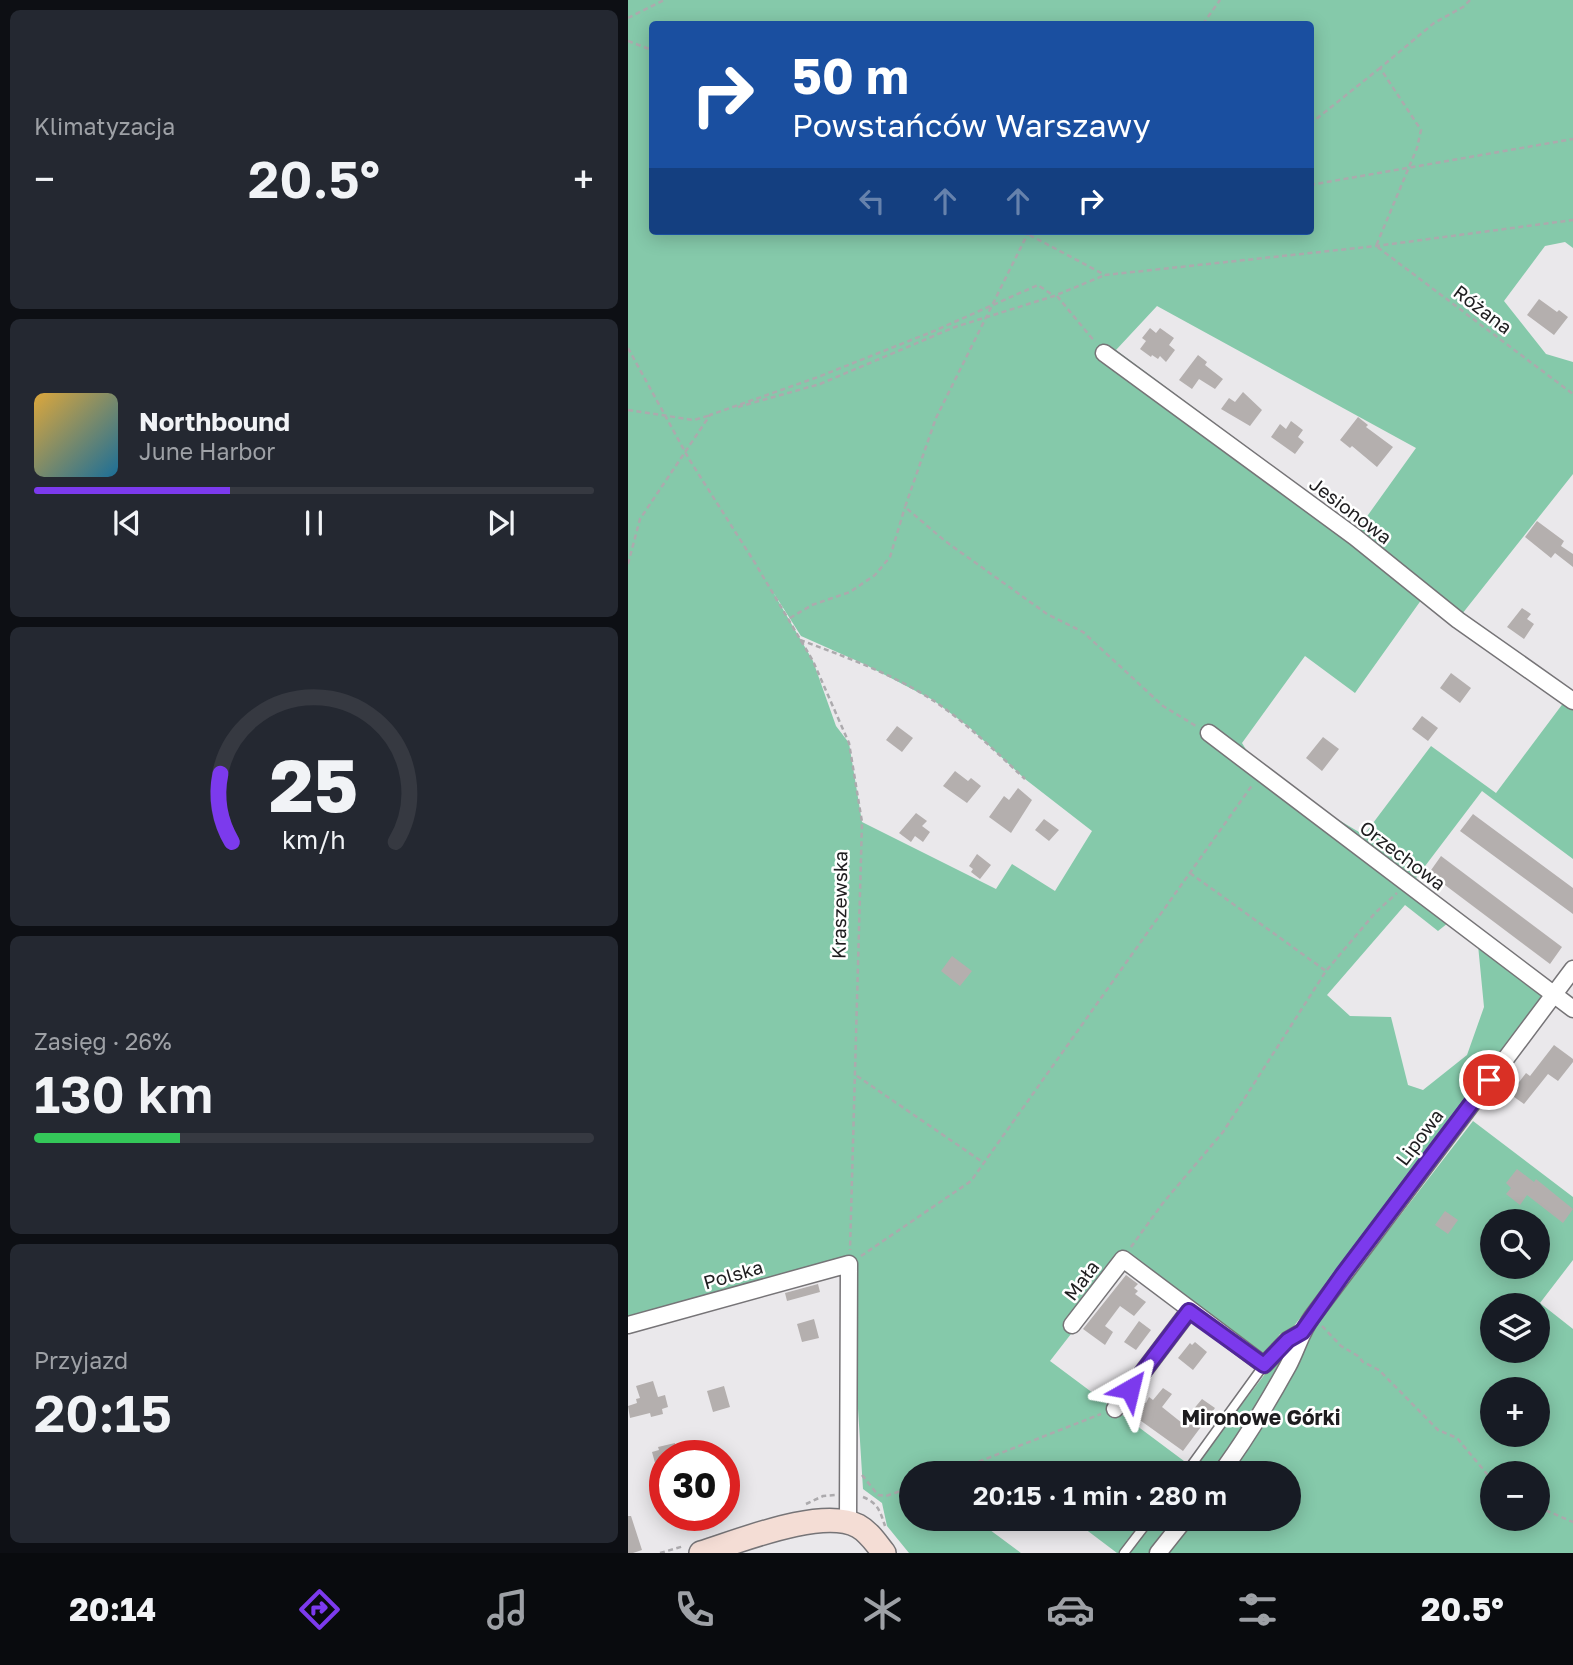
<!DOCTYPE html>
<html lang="pl">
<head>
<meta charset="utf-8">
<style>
	body { margin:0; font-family:"Golos Text",sans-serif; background:#242831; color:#f1f3f6; height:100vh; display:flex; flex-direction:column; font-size:26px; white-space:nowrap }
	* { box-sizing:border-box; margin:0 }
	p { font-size:23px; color:#9ea1a6 }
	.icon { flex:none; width:38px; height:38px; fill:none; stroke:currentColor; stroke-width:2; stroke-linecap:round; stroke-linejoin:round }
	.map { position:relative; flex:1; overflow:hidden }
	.panel { display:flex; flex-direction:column; gap:10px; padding:10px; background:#0d0f14; width:628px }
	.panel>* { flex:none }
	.banner { position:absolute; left:21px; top:21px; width:665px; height:214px; border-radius:7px; box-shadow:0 4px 18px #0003; background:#1a4fa0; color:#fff; overflow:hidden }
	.tools { position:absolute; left:852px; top:1209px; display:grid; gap:14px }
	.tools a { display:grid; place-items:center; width:70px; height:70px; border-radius:50%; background:#171b24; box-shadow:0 4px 18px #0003; font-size:35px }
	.speed { position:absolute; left:21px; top:1440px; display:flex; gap:14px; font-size:35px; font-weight:700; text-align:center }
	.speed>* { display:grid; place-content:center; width:91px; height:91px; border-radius:50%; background:#171b24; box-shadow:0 4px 18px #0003; line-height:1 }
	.speed .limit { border:10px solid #d22; background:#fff; color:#111 }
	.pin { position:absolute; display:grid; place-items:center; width:60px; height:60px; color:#fff; margin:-30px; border:4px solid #fff; border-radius:50%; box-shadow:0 2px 7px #0007 }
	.me { position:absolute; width:77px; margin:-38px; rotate:37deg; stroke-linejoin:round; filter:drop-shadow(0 0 5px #0008) }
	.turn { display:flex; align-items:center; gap:24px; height:147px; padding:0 28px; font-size:32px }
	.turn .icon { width:91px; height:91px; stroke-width:2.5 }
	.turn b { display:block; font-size:49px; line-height:60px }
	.lanes { display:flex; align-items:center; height:66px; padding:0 28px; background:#0003; justify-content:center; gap:35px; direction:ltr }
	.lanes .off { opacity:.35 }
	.big { font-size:52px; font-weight:600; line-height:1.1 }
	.panel .tile { flex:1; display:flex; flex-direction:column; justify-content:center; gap:10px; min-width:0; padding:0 24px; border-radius:10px; background:#242831 }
	.panel .dial { align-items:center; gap:0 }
	.dial svg { height:182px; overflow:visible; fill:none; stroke:#363941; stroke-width:7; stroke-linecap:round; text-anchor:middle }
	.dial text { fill:#f1f3f6; stroke:none }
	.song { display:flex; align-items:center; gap:21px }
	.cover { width:84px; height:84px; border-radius:10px; background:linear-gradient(135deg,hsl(40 70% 55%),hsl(200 70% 35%)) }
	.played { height:7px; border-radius:4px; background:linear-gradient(90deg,#7c3aed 35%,#363941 35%) }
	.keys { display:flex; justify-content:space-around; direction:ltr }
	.heat { display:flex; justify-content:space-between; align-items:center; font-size:38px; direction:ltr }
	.charge { height:10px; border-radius:5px; background:linear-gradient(90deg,#34c759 26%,#363941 0) }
	.trip { position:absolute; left:271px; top:1461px; width:402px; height:70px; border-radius:35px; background:#171b24; box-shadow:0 4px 18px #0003; font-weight:600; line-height:70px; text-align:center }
	.tab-bar { display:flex; height:112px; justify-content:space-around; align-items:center; background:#090b0e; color:#9ea1a6 }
	.tab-bar .icon { width:49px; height:49px }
	.tab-bar .on { color:#7c3aed }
	.tab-bar b { font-size:32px; color:#f1f3f6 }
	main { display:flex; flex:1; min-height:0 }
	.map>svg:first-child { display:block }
	.green { fill:#85c9aa; fill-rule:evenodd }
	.building { fill:#b4afae }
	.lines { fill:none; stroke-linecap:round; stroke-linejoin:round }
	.lane-casing { stroke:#767477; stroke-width:11 }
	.street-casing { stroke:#767477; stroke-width:19 }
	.secondary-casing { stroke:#767477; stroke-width:26 }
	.path { stroke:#acaaad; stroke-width:2.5; stroke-dasharray:5 3.5; stroke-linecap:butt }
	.lane { stroke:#fff; stroke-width:8 }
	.street { stroke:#fff; stroke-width:16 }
	.secondary { stroke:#f4ddd5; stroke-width:23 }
	.route-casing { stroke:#51269a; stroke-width:18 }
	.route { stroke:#7c3aed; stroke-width:12 }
	.labels { text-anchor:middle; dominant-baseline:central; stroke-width:5; stroke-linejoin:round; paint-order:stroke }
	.street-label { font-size:19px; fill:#1e1d1f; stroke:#fff }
	.neighbourhood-label { font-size:21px; font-weight:bold; fill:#1e1d1f; stroke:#fff }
</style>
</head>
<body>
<main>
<section class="panel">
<div class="tile"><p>Klimatyzacja</p>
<div class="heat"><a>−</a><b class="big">20.5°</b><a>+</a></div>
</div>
<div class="tile">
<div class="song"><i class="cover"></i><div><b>Northbound</b><p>June Harbor</p></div></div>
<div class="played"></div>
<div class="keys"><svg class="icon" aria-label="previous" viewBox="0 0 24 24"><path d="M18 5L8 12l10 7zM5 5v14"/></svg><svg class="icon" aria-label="pause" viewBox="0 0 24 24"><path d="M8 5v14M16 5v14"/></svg><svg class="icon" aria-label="next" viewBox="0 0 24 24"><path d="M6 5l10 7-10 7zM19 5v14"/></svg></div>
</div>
<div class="tile dial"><svg viewBox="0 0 100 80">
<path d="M14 69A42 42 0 1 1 86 69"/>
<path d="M14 69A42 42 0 0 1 9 39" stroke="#7c3aed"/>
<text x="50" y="56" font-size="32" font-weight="700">25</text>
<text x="50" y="72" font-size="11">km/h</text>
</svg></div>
<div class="tile"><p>Zasięg · 26%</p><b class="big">130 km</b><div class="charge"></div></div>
<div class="tile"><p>Przyjazd</p><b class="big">20:15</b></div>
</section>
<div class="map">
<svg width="945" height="1553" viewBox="0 0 945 1553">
	<rect width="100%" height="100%" fill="#eae8eb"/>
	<!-- green -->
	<path class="green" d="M0,0h945v248l-8,-6 -20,4 -41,55 42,53 27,8v112l-111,140 -33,-25 -74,104 -50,-37 -63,87 19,31 103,61 67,-89 65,47 77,-103v169l-91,-68 -66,87 42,37 -20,16 -33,-26 -78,90 23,21 41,1 17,68 15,5 44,-35 17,-48 -6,-62 66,51 -253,334 -11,4 -17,24 -133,-100 -80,103 138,103 3,6 91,-118 7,2 -75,119 -302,1v45h79l-5,8 35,26h-112l-22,-27 -5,-23 -19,-14 -14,-225 -221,62zM24,24h658v207h-658zM529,306l259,142 -58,81 -242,-179zM145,592l28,44 63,28 69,36 36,27 56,52 67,52 -37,60 -43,-27 -16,25 -134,-67 -13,-79 -13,-17 -23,-65z
		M845,1121l100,76v63l-33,43 33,26v224h-406l27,-34h96v-45l-63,-1 87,-146zM864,1222h46v45h-46zM864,1306h46v45h-46zM864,1390h46v45h-46zM864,1474h46v45h-46z
		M444,1519h106l-28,34h-33z"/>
	<!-- building -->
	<path class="building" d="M911,299l18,13 2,-2 9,7 -14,18 -27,-20z
		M522,328l6,5 4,-5 14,10 -5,7 6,5 -9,12 -6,-6 -2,3 -6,-4 -1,2 -11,-8 6,-8 -4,-3z
		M570,355l9,7 -2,3 18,14 -8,10 -16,-10 -7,10 -13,-9z
		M615,392l19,18 -12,16 -29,-17 8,-11 6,4z
		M730,417l10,8 -2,2 27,20 -16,20 -25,-21 -2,2 -10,-8z
		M663,421l12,9 -5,7 6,5 -9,12 -24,-17 9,-13 6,5z
		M909,521l27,20 -3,5 12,8v13l-18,-14 -4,5 -26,-21z
		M894,608l9,6 -4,5 7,5 -10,15 -17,-12z
		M823,673l20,15 -11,15 -20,-15z
		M794,716l16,12 -10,13 -16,-12z
		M269,726l16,12 -11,14 -16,-12z
		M695,737l16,12 -17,22 -16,-13z
		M327,771l13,10 3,-3 10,8 -14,17 -24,-17z
		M390,788l14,12 -21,33 -22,-16 15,-21 5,4z
		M288,813l11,8 -5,5 8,6 -7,10 -8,-6 -4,6 -12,-9z
		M845,814l100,74v26l-113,-83z
		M416,819l15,11 -10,11 -14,-11z
		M349,854l14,11 -11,14 -9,-7 2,-3 -4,-3z
		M813,856l121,91 -12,17 -121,-91z
		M324,956l20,15 -12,15 -19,-15z
		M926,1045l19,14v3l-15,19 -10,-7 -24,30 -14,-10 16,-21 4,3z
		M889,1169l17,13 2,-3 37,30 -10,14 -36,-28 -7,10 -14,-11 5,-6 -5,-5z
		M817,1211l13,9 -10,14 -13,-9z
		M498,1275l12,9 -4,4 4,3 -3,3 11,8 -12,14 -14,-10 -15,20 8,6 -8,13 -22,-16z
		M190,1284l2,8 -33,9 -2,-8z
		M186,1319l5,19 -17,4 -5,-18z
		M511,1321l12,9 -15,20 -12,-8z
		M567,1342l12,10 -14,18 -15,-12 12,-15 2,2z
		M25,1381l5,16 7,-2 3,12 -6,2 1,5 -12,3 -1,-4 -20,5 -2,-12 9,-3 -1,-4 4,-1 -4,-12z
		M96,1386l6,21 -17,5 -6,-21z
		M535,1388l9,6 -10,13 20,16 20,-24 13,9 -32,43 -53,-38 11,-14 5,4 3,-6 4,3z
		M47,1443l3,13h-13v32h-3l-10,-36 7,-2 -1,-3z
		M0,1516h3l11,34 -9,3h-5z"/>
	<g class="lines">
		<defs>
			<path id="lane" d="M557,1474l79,-109
				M496,1553l26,-34"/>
			<path id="street" d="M476,353l251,184 103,83 115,81
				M581,733l364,276
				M0,1325l221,-61 -1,258
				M444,1325l51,-66 141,106 24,-25 14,-8
				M487,1409l74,-98
				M592,1474c26,-35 47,-70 68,-108 9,-17 13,-34 24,-49l261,-348
				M530,1553l27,-34"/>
			<path id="secondary" d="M73,1553c39,-12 121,-46 157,-27 11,6 18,17 26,27"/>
		</defs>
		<!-- lane casing -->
		<use href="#lane" class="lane-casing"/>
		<!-- street casing -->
		<use href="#street" class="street-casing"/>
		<!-- secondary casing -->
		<use href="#secondary" class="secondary-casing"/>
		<!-- path -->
		<path class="path" d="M842,0l-7,7 -29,16 -54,45 41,62 -4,18 -41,98 197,148
			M0,18l36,-18
			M575,24l17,-24
			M0,41l24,9
			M682,124l70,-56
			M682,185l263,-46
			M394,231l83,44 271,-29 197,-26
			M401,231l-93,187 -31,89 40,34 102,73 36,18 80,74 33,20
			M400,234l17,-3
			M429,296l38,46
			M0,348l61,111 66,104 58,98 36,82 13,79 -12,428
			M110,407l82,-23 135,-57 99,-31 51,-21
			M0,410l66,10 17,-5
			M0,564l12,-45 70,-104 108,-38 116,-46 104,-46 16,11
			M162,618l22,-13 38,-13 25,-17 15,-18 15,-50
			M172,640c46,17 93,34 134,61 33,22 62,51 91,78
			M562,873l136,98
			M229,1076l127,87
			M503,1247l32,-44 60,-71 103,-161 49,-58 22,-20
			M233,1256l110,-75 282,-397
			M694,1326l19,20 17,10 5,6 16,8 59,60 19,8 35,42
			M319,1474l154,-60
			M234,1475l16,20 8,1 26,-9
			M235,1497c15,6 17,14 22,29
			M178,1504l17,-8 13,-1
			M910,1507l35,15
			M32,1553l24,-7"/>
		<!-- lane -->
		<use href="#lane" class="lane"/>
		<!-- street -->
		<use href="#street" class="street"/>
		<!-- secondary -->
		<use href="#secondary" class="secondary"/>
	</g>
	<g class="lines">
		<defs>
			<path id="route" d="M502,1389l59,-78 75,54 24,-25 14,-8 41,-58 146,-194"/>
		</defs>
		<!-- route casing -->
		<use href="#route" class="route-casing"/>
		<!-- route -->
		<use href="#route" class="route"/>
	</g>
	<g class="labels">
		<!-- street labels -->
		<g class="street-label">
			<text transform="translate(855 309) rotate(37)">Różana</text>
			<text transform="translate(723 510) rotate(37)">Jesionowa</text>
			<text transform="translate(775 855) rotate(37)">Orzechowa</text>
			<text transform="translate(211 905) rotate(-89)">Kraszewska</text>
			<text transform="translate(791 1137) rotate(-53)">Lipowa</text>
			<text transform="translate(105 1274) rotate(-16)">Polska</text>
			<text transform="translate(453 1280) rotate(-53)">Mała</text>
		</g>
		<!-- neighbourhood labels -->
		<g class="neighbourhood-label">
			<text x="633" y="1417">Mironowe Górki</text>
		</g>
	</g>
</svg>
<div class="tools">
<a><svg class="icon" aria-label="search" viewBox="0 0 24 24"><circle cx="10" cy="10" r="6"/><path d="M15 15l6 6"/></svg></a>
<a><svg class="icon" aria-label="layers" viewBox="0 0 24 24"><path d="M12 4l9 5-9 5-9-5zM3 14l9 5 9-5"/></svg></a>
<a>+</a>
<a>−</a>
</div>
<div class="speed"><div class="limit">30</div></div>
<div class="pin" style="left:861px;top:1080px;background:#d93025"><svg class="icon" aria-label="arrive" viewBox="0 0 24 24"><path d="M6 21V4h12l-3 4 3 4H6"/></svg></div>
<svg class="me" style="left:502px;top:1389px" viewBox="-20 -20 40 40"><path d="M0-17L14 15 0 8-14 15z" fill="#7c3aed" stroke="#fff" stroke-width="4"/></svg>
<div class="trip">20:15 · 1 min · 280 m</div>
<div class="banner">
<div class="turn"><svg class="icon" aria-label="right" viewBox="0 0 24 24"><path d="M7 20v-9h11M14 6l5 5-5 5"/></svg><div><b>50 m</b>Powstańców Warszawy</div></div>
<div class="lanes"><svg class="icon off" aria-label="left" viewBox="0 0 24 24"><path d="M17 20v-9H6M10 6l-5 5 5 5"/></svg><svg class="icon off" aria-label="ahead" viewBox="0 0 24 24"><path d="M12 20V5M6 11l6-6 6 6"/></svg><svg class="icon off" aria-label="ahead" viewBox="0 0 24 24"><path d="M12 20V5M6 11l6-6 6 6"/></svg><svg class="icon" aria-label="right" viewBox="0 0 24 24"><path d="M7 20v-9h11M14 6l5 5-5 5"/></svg></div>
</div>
</div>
</main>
<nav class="tab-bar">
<b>20:14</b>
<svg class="icon on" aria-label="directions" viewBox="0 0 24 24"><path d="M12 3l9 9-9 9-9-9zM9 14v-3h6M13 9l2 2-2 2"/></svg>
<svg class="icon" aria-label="music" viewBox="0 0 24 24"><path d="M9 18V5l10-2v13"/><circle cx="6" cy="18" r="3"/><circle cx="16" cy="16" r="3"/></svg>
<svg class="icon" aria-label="phone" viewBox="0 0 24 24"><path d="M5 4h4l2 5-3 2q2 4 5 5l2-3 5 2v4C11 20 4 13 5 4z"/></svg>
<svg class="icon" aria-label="climate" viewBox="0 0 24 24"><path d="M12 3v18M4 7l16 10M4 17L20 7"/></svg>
<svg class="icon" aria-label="car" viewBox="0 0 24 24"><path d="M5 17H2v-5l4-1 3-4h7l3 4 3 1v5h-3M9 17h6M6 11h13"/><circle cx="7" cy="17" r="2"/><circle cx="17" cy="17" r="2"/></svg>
<svg class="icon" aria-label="filters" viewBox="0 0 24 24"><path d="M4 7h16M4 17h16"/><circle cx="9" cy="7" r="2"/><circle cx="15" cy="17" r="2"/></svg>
<b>20.5°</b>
</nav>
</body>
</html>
